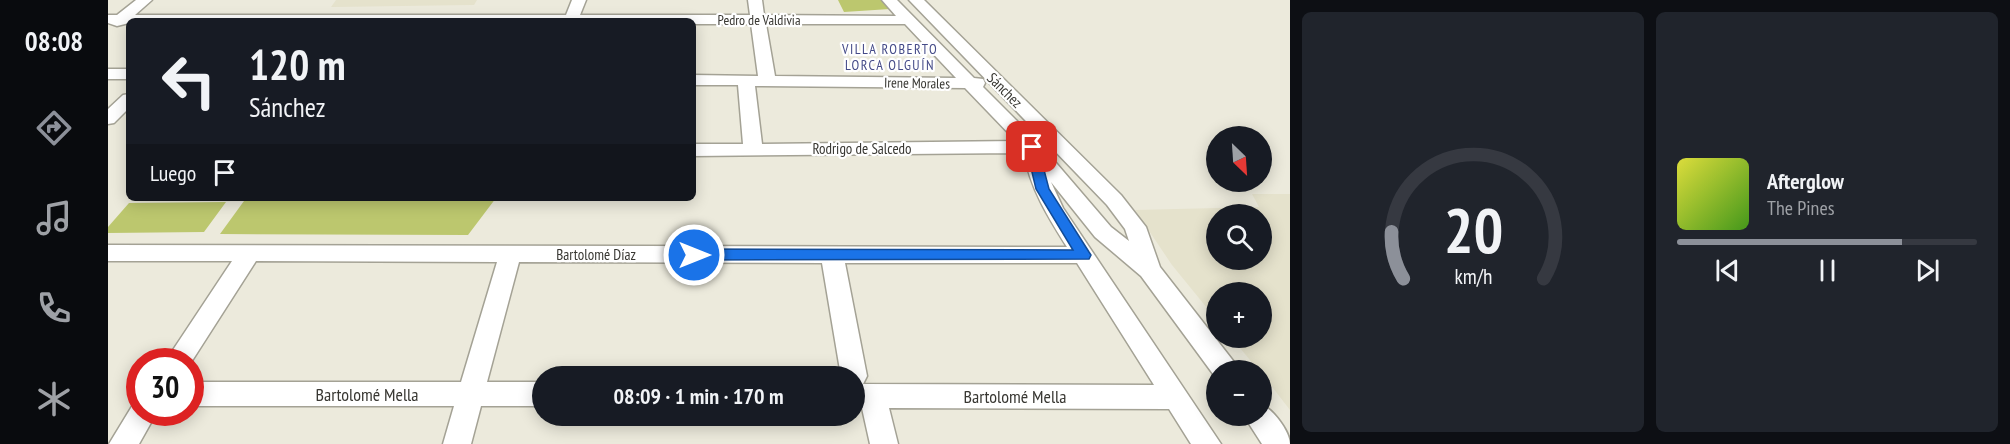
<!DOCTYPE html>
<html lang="es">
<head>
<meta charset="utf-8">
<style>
	body { margin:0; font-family:"PT Sans Narrow",sans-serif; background:#20242c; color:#f1f3f6; height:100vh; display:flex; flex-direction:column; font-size:22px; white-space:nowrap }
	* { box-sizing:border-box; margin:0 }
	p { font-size:20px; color:#9ea1a6 }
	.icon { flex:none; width:33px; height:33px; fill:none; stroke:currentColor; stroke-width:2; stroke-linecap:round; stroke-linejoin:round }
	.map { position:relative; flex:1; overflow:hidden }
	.sheet { display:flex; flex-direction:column; gap:12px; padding:12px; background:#0d0f14; width:720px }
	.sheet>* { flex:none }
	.guide { position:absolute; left:18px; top:18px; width:570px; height:183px; border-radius:9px; box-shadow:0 3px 15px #0003; background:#171b24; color:#f1f3f6; overflow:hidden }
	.needle { width:39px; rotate:155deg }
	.fabs { position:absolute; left:1098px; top:126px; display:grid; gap:12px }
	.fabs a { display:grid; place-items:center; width:66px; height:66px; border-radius:50%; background:#171b24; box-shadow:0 3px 15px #0003; font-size:30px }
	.speed { position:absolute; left:18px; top:348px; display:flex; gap:12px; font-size:30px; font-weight:700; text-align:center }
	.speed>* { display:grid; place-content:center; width:78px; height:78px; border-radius:50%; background:#171b24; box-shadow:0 3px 15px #0003; line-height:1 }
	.speed .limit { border:9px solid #d22; background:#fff; color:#111 }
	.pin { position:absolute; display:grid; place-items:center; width:51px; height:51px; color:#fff; margin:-26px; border-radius:12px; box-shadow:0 3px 9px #0006 }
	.me { position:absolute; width:66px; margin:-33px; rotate:90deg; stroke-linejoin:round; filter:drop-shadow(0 0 4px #0008) }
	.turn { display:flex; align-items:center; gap:21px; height:126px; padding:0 24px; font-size:27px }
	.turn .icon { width:78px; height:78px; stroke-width:2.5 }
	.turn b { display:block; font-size:42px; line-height:51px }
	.then { display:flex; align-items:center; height:57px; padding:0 24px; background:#0003; gap:12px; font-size:22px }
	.sheet .tile { flex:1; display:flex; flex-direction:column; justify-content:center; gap:9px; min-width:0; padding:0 21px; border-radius:9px; background:#20242c }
	.sheet .dial { align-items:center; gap:0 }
	.dial svg { height:156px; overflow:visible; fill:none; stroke:#363941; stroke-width:7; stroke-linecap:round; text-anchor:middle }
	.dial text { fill:#f1f3f6; stroke:none }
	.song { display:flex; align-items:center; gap:18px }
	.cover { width:72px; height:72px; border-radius:9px; background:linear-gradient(135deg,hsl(60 70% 55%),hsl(100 70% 35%)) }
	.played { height:6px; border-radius:3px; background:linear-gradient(90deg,#8c9099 75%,#363941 75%) }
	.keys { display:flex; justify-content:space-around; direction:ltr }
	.sheet .tiles { flex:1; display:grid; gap:12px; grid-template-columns:repeat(2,1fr) }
	.trip { position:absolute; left:424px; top:366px; width:333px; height:60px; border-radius:30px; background:#171b24; box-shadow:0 3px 15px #0003; font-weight:600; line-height:60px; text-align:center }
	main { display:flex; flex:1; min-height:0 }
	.tabs { display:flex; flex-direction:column; width:108px; justify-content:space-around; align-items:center; background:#090b0e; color:#9ea1a6 }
	.tabs .icon { width:42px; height:42px }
	.tabs .current { color:#8c9099 }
	.tabs b { font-size:27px; color:#f1f3f6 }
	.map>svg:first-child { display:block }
	.built { fill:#e5e2cc; fill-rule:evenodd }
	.green { fill:#bcc76e }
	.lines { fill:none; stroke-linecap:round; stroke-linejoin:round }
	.street-casing { stroke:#a4a295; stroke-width:3 }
	.street { fill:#fff; fill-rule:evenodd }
	.route { fill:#1a73e8; stroke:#114b97; stroke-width:1.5 }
	.labels { text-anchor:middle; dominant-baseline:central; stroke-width:4.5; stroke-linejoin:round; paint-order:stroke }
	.far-street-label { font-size:14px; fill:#383732; stroke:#fff }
	.far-neighbourhood-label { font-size:14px; letter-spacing:1.5px; fill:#454b88; stroke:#fff }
	.street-label { font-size:15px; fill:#383732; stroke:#fff }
	.near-street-label { font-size:18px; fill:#383732; stroke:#fff }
</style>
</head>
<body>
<main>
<nav class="tabs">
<b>08:08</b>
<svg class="icon current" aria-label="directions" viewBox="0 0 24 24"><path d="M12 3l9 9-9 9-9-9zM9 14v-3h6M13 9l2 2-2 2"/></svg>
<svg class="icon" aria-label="music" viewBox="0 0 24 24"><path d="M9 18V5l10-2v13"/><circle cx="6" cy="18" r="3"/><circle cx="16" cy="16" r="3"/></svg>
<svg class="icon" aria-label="phone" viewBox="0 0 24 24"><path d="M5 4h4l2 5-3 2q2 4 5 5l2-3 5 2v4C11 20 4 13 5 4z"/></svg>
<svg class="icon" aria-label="climate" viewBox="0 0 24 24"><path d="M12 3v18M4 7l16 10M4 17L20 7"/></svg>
</nav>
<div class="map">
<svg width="1182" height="444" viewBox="0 0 1182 444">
	<rect width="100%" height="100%" fill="#eceadc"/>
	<!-- built -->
	<path class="built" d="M228,0h141l-3,5 -143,2z
		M1144,194h38v216l-28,-36v-4h-4l-26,-32h30v-46h-46v27l-44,-54 -37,-55 124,-3zM1108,214h46v46h-46z"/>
	<!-- green -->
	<path class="green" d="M730,0h43l9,9 -46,3z
		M315,198h73l-28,37 -248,-1 24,-33z
		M118,202l-22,30 -96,1v-6l21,-24z"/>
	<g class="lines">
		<defs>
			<path id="street" d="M28,0h16l-17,15h431l6,-15h14l-6,15h170l-2,-15h14l2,15 132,1 -14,-16h15l77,78 9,1 2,4 -2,4 56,56 72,84 18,14 -4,-12 -18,-24 -198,-205h15l197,195 25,32 14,40 74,95 4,8h-22v8l-75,-102 -46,-39 -44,-55 12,26 158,236h-30l-22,-35 -280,-1 9,36h-28l-8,-36h-7v-32h-14l-19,-113 -303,-1 -32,120h56v24h-62l-10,38h-28l11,-38h-264v-24h271l36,-120 -241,-1 -66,103v-2h-25l67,-101h-124v-16l959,2c-19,-30 -37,-59 -43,-94l-331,3v-12h50l-5,-59h-45v-10l65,1 -7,-52h-58v-3h-564v2l-12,3 -9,-3v-8h9zM658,24h139l51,54 -181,-2zM647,86l210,2 51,53 -254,3zM737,263h232l77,122 -291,-1 4,-8z
				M0,69h21v10h-21z
				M21,94v14l-15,15 -6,1v-15l15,-14z
				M32,401v11h17l-18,32h-30l25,-41z
				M1154,405c11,4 28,27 28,39h-28l-18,-28h18z"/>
		</defs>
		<!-- street casing -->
		<use href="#street" class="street-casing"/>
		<!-- street -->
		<use href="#street" class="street"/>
	</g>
	<!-- route -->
	<path class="route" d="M924,143l6,4 11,42 40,63 2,3 -2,4 -395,1 -7,-5 7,-6 379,1 -37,-61 -10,-42z"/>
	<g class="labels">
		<!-- far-street labels -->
		<g class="far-street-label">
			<text x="651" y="20">Pedro de Valdivia</text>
			<text transform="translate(809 83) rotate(1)">Irene Morales</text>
		</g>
		<!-- far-neighbourhood labels -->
		<g class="far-neighbourhood-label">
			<text x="782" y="49">VILLA ROBERTO<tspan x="782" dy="16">LORCA OLGUÍN</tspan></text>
		</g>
		<!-- street labels -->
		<g class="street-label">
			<text transform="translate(897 90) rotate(45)">Sánchez</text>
			<text x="754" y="148">Rodrigo de Salcedo</text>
			<text x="488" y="254">Bartolomé Díaz</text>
		</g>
		<!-- near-street labels -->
		<g class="near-street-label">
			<text x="259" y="394">Bartolomé Mella</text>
			<text x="907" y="396">Bartolomé Mella</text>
		</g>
	</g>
</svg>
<div class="fabs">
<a><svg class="needle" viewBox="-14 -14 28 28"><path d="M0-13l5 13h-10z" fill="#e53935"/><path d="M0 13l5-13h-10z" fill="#9ea1a6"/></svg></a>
<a><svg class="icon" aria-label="search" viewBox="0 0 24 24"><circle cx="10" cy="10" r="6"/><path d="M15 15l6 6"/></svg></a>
<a>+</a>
<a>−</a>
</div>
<div class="speed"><div class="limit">30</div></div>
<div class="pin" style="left:924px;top:147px;background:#d93025"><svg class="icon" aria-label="arrive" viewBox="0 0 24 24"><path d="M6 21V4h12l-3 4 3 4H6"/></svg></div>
<svg class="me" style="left:586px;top:255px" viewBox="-20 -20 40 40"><circle r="17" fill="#1a73e8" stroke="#fff" stroke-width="3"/><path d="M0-11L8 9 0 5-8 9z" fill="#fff"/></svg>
<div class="trip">08:09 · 1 min · 170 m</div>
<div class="guide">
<div class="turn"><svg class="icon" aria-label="left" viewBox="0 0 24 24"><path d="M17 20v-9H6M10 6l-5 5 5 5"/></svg><div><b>120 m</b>Sánchez</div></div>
<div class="then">Luego<svg class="icon" aria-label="arrive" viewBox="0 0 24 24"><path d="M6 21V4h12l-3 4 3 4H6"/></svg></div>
</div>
</div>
<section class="sheet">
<div class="tiles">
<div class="tile dial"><svg viewBox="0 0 100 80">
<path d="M14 69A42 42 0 1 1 86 69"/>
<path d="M14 69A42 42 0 0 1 8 45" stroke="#8c9099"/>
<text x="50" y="56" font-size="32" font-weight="700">20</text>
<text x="50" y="72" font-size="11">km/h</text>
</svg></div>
<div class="tile">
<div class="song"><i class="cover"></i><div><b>Afterglow</b><p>The Pines</p></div></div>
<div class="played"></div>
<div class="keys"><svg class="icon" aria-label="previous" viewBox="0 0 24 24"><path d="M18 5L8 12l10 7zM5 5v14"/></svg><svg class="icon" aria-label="pause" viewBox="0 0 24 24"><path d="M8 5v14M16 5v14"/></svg><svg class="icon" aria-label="next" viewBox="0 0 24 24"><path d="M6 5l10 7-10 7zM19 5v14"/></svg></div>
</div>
</div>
</section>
</main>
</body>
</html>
